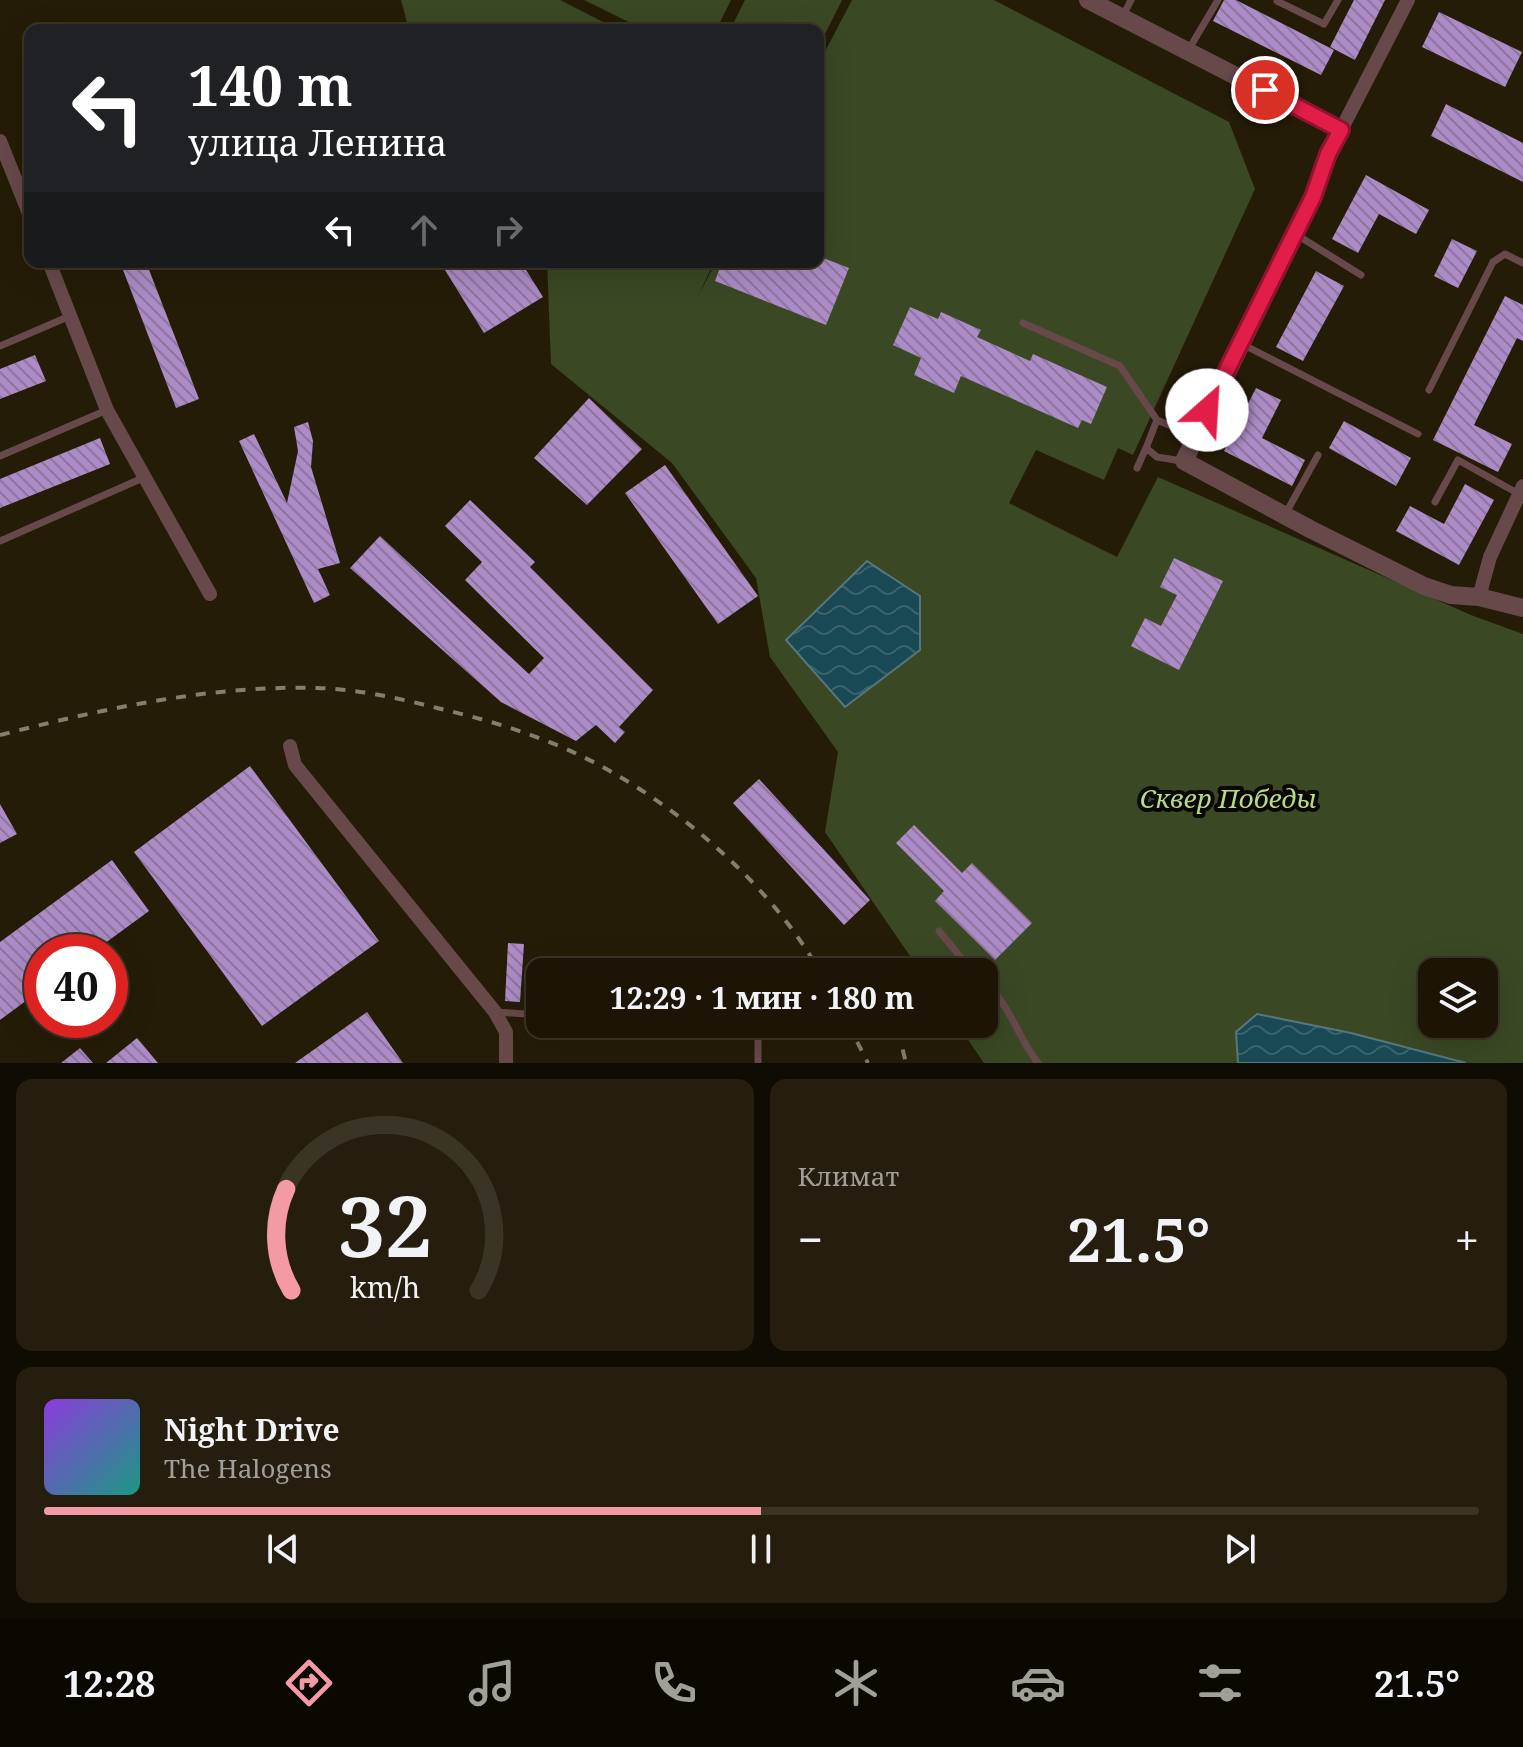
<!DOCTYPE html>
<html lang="ru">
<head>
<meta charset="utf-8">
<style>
	body { margin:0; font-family:"Noto Serif",serif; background:#251e0f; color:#f1f3f6; height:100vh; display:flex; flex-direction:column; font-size:30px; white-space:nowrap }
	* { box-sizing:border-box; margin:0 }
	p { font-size:26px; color:#a09f9a }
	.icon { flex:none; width:44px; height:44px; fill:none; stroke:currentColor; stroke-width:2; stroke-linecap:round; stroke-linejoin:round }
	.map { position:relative; height:1063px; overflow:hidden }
	.side { display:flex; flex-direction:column; gap:16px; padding:16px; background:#0f0c03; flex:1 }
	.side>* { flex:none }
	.guide { position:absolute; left:24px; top:24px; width:800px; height:244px; border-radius:16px; box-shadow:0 8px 32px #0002,0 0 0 2px #3a3427; background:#202124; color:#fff; overflow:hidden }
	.controls { position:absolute; left:1418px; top:958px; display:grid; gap:16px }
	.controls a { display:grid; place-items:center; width:80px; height:80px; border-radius:16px; background:#1c1505; box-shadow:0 8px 32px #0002,0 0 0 2px #3a3427; font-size:40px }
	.speed { position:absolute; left:24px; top:934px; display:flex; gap:16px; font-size:40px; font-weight:700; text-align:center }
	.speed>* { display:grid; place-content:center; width:104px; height:104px; border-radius:50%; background:#1c1505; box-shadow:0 8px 32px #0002,0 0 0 2px #3a3427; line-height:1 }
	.speed .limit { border:12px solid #d22; background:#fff; color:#111 }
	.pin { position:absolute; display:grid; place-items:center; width:68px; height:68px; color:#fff; margin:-34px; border:4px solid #fff; border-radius:50%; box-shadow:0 2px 8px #0007 }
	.me { position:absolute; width:88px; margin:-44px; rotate:26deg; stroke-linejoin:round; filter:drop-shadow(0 0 6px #0008) }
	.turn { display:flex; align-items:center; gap:28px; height:168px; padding:0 32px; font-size:36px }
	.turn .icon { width:104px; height:104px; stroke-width:2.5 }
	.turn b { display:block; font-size:56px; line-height:68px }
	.lanes { display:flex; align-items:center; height:76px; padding:0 32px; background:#0003; justify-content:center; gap:40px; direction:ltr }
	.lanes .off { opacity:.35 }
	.big { font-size:60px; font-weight:700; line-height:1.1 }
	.side .tile { flex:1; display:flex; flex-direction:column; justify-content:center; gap:12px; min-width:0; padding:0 28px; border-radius:16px; background:#251e0f }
	.side .dial { align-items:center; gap:0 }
	.dial svg { height:208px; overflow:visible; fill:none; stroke:#3a3427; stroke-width:7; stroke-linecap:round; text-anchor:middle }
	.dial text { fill:#f1f3f6; stroke:none }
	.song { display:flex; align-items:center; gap:24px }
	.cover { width:96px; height:96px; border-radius:12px; background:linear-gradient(135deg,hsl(270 70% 55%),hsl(170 70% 35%)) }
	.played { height:8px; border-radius:4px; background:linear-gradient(90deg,#f49aa6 50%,#3a3427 50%) }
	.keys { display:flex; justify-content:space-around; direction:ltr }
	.heat { display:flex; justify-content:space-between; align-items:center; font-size:44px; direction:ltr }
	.side .tiles { flex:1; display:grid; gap:16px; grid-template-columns:1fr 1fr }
	.tile:last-child { grid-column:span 2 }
	.trip { position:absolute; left:526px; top:958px; width:472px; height:80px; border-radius:16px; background:#1c1505; box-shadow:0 8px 32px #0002,0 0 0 2px #3a3427; font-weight:700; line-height:80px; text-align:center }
	.dock { display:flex; height:128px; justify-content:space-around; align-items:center; background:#0b0802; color:#a09f9a }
	.dock .icon { width:56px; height:56px }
	.dock .on { color:#f49aa6 }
	.dock b { font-size:36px; color:#f1f3f6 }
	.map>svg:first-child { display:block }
	.green { fill:#3a4824; fill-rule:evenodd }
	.water { fill:url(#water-waves); stroke:#56777c; stroke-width:2 }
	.building { fill:url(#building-back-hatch) }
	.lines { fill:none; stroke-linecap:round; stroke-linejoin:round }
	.service { stroke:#67494a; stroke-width:7 }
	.minor { stroke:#67494a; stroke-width:14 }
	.tertiary { stroke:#67494a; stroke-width:18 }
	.rail { stroke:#857d6d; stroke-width:4; stroke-dasharray:10 10; stroke-linecap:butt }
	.route-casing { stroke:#92132f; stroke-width:20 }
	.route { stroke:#e11d48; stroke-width:14 }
	.labels { text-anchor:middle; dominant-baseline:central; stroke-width:8; stroke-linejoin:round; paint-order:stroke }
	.park-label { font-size:26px; font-style:italic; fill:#b7db82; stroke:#0b0702 }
</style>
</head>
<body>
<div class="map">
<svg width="1523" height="1063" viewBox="0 0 1523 1063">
	<defs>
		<pattern id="water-waves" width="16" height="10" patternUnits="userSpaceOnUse" patternTransform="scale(2)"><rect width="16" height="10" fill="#184955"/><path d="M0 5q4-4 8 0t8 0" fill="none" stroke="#3a636d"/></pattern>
		<pattern id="building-back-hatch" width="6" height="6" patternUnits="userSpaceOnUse" patternTransform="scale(2)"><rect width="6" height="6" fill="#ac8bc6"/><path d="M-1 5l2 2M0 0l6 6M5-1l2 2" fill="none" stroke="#8d769e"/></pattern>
	</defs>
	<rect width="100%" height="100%" fill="#251c07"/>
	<!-- green -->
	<path class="green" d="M401,0h159l59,30h-210z
		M584,0h147l-15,30h-71z
		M745,0h97l-24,48v-18h-88z
		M852,0h142l235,122 26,67 -122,266 -15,-7 -14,32 -68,-30 -27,53 108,54 41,-80 313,138 52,19v429h-539l-27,-39h27v-52h-63l-96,-140 13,-80 -68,-95 -14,-79 -84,-115 -121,-99 -4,-102h167l-16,34 18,-34h102v-197zM1432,972h52v52h-52z"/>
	<!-- water -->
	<path class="water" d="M867,561l53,35v54l-75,57 -59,-67z
		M1257,1014l94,19 115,30h-228l-2,-31z"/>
	<!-- building -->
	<path class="building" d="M1224,0h12l98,50 -13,25 -108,-54z
		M1354,0h31l-30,60 -25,-13z
		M1439,12l83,40 -17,35 -83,-40z
		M1446,104l77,39v39l-92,-46z
		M1366,175l63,35 -13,24 -37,-20 -21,39 -26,-14z
		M1452,239l25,12 -19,37 -24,-12z
		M818,256l31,12 -23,57 -111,-44 7,-19h96z
		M120,262h26l53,137 -23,9z
		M440,262h81l22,35 -59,36z
		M1316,271l28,15 -41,75 -27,-14z
		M1505,296l18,9v36l-6,-3 -43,87 38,19 -14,28 -65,-32z
		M910,307l28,12 3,-7 40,18 -4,7 53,24 3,-7 74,33 -16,37 -9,-4 -4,8 -117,-52 -7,17 -40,-18 7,-17 -28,-13z
		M35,355l11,26 -46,18v-30z
		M1256,388l25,12 -19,38 43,22 -13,26 -68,-35z
		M589,398l53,51 -55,56 -53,-47z
		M1344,421l67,37 -15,28 -67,-38z
		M308,422l5,19 -2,26 29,96 -22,6 12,26 -16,8 -75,-162 15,-7 33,69 11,-52 -4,-24z
		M100,438l10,26 -110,44v-29z
		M665,465l93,131 -40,28 -93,-131z
		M1465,484l29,16 -35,65 -63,-34 14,-25 34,18z
		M470,500l65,62 -5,5 123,123 -34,37 6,5 -10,11 -19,-18 -20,16 -75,-39 -151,-134 30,-32 149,138 15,-16 -79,-78 17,-18 -37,-36z
		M1174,558l49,23 -44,89 -48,-24 14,-28 16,8 16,-31 -17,-8z
		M250,766l129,175 -117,85 -128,-174z
		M759,779l111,121 -26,25 -111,-122z
		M0,804l17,30 -17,9z
		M914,825l48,48 10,-10 60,60 -37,37 -60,-59 9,-10 -48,-48z
		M112,860l37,51 -56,41h-51v37l-42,31v-78z
		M508,943l16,1 -4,58 -15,-1z
		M367,1012l36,51h-108z
		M137,1038l21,25h-52z
		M80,1048l13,15h-32z"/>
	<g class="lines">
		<!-- service -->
		<path class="service" d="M1277,1l47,23 14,-24
			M1123,16l8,-16
			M1189,49l29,-49
			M1297,235l64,40
			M1023,323l97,43 37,54
			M1242,344l176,90
			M0,346l70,-30
			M1429,390l64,-128 12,-8 18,9
			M0,456l107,-46
			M1182,461l-25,-4 -11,-9 11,-28 19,8 15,15
			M1137,468l9,-20
			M1435,502l23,-42 61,34
			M1286,513l32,-58
			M0,541l145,-64
			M939,931l34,41
			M984,982c26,22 33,54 54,81
			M497,1012l43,3
			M682,1024l76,5v34"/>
		<!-- minor -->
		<path class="minor" d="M1341,130l67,-130
			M0,141l30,75
			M49,262l58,148 103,184
			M1479,597l11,-40 33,-71
			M290,746l5,19 200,247 11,20v31"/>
		<!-- tertiary -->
		<path class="tertiary" d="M1088,0l253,130 -13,24 -15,43 -129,264 126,68 114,57 27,9 28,2 44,11"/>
		<!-- rail -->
		<path class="rail" d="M0,735c103,-26 210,-50 317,-47 40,1 81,10 120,20 43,10 85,22 127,40 98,43 203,130 256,224
			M848,1024l20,39
			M898,1030l8,33"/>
	</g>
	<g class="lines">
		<defs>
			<path id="route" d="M1207,410l106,-213 15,-43 13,-24 -76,-40"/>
		</defs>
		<!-- route casing -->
		<use href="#route" class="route-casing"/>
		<!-- route -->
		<use href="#route" class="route"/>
	</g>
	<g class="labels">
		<!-- park labels -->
		<g class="park-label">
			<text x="1228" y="798">Сквер Победы</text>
		</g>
	</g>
</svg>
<div class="controls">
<a><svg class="icon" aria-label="layers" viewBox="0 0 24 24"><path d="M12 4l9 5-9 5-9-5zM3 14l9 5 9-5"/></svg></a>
</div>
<div class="speed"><div class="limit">40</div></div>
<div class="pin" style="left:1265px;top:90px;background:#d93025"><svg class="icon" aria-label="arrive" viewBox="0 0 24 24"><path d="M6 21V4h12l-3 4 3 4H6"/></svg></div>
<svg class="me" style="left:1207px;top:410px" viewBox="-20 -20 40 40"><circle r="19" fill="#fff"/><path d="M0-13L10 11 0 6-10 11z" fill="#e11d48"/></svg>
<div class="trip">12:29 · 1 мин · 180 m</div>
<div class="guide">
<div class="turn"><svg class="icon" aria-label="left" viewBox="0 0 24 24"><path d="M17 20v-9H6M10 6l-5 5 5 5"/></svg><div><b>140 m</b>улица Ленина</div></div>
<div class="lanes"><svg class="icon" aria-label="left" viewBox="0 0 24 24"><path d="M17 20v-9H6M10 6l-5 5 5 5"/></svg><svg class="icon off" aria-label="ahead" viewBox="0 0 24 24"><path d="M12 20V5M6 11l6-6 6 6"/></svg><svg class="icon off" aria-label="right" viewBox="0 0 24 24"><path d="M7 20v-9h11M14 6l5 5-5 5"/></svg></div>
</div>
</div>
<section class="side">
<div class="tiles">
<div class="tile dial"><svg viewBox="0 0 100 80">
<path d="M14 69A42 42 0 1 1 86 69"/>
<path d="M14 69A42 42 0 0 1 12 30" stroke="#f49aa6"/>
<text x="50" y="56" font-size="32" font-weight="700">32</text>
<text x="50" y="72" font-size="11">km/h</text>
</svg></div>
<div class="tile"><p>Климат</p>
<div class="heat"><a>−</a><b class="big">21.5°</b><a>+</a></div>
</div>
<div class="tile">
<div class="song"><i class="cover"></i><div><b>Night Drive</b><p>The Halogens</p></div></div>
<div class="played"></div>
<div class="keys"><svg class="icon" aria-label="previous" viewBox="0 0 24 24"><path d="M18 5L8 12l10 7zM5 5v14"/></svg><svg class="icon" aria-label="pause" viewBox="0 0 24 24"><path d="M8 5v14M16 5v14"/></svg><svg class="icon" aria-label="next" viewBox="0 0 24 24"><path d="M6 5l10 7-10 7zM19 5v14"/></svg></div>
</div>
</div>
</section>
<nav class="dock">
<b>12:28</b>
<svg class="icon on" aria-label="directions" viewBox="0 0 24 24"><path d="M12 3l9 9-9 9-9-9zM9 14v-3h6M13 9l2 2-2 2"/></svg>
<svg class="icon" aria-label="music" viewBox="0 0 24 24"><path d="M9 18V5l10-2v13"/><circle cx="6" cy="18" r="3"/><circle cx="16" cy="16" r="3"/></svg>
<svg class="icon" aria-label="phone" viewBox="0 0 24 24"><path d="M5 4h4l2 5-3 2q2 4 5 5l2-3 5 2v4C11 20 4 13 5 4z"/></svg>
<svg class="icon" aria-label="climate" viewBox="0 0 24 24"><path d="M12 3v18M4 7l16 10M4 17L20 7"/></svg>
<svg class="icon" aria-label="car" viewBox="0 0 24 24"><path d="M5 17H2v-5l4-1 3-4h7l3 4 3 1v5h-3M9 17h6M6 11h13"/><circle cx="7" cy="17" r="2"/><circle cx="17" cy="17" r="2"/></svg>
<svg class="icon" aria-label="filters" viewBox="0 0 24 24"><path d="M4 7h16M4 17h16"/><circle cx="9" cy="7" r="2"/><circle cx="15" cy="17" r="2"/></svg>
<b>21.5°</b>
</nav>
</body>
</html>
